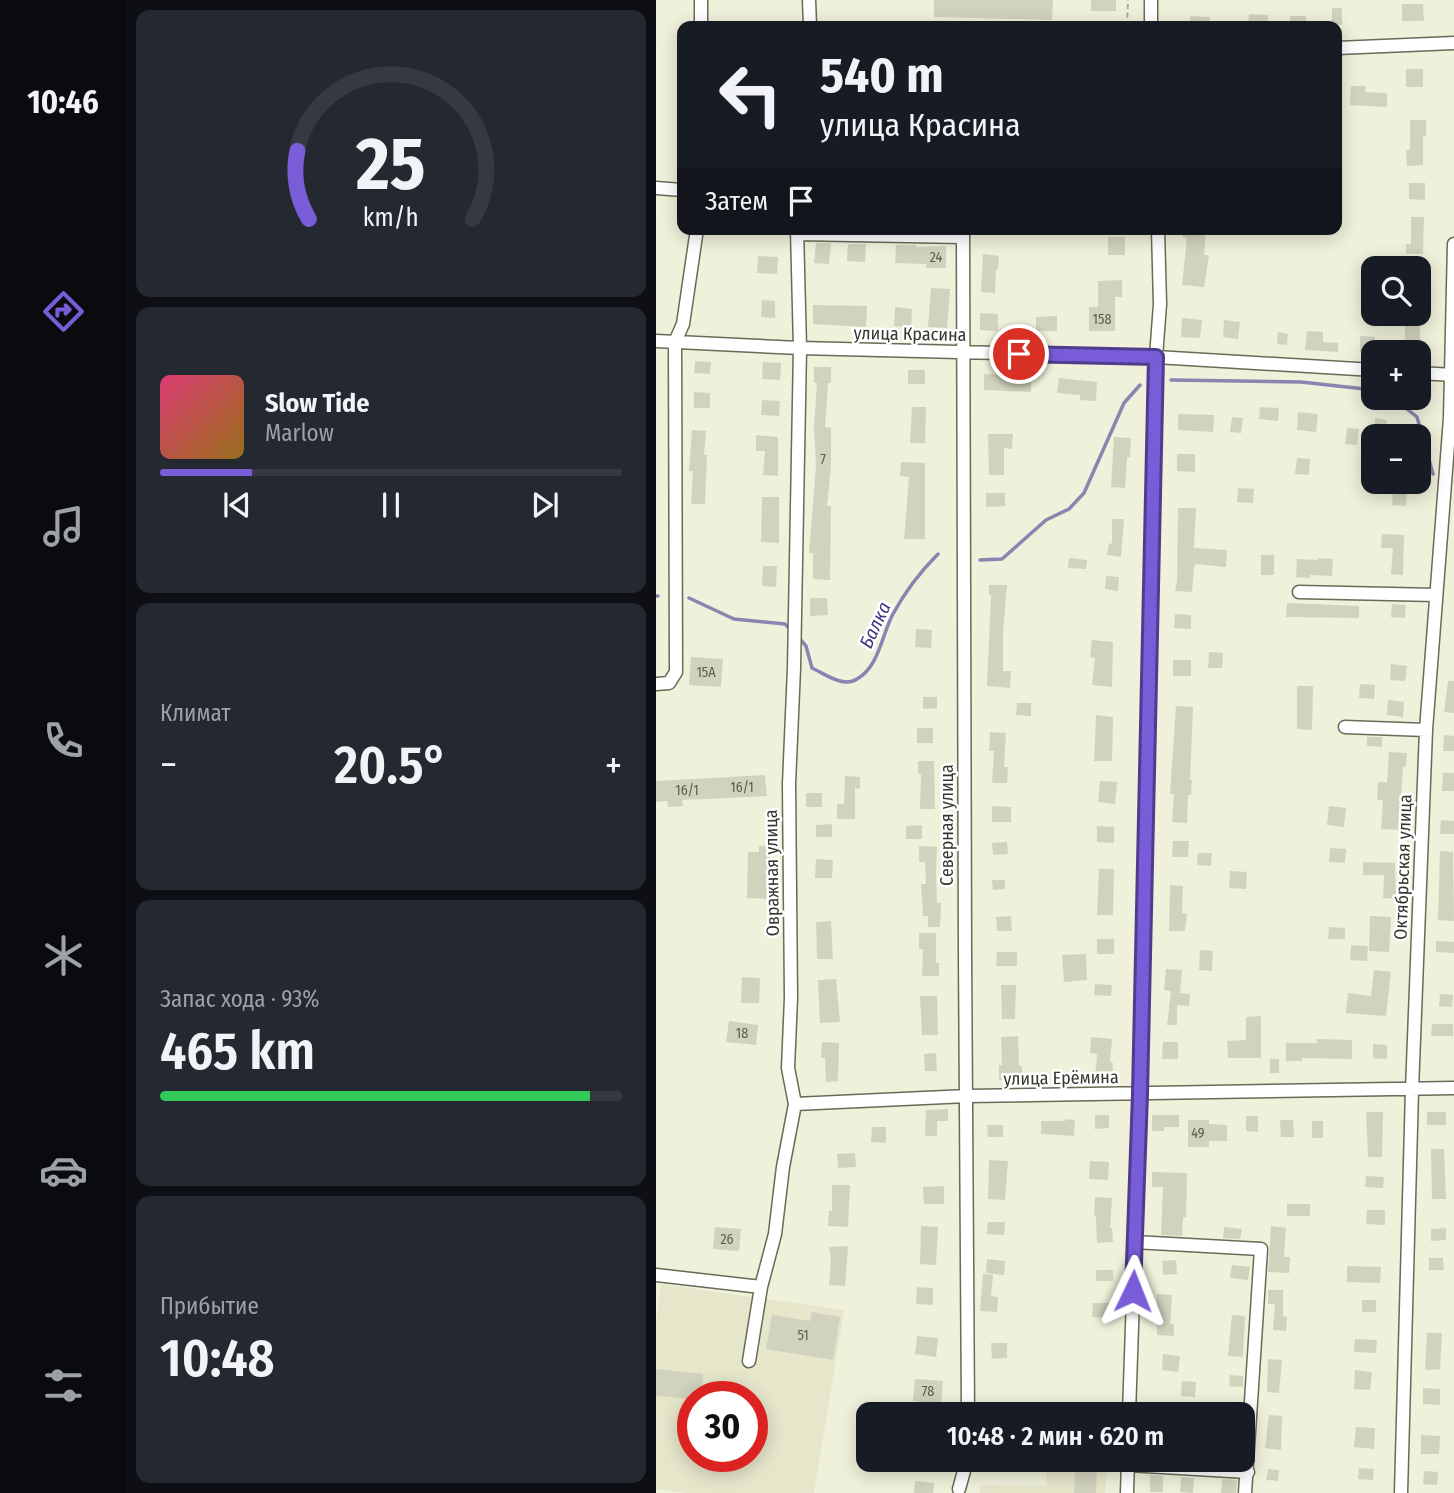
<!DOCTYPE html>
<html lang="ru">
<head>
<meta charset="utf-8">
<style>
	body { margin:0; font-family:"Fira Sans Condensed",sans-serif; background:#242831; color:#f1f3f6; height:100vh; display:flex; flex-direction:column; font-size:26px; white-space:nowrap }
	* { box-sizing:border-box; margin:0 }
	p { font-size:23px; color:#9ea1a6 }
	.icon { flex:none; width:38px; height:38px; fill:none; stroke:currentColor; stroke-width:2; stroke-linecap:round; stroke-linejoin:round }
	.map { position:relative; flex:1; overflow:hidden }
	.details { display:flex; flex-direction:column; gap:10px; padding:10px; background:#0d0f14; width:530px }
	.details>* { flex:none }
	.hud { position:absolute; left:21px; top:21px; width:665px; height:214px; border-radius:14px; box-shadow:0 4px 18px #0003; background:#171b24; color:#f1f3f6; overflow:hidden }
	.fabs { position:absolute; left:705px; top:256px; display:grid; gap:14px }
	.fabs a { display:grid; place-items:center; width:70px; height:70px; border-radius:14px; background:#171b24; box-shadow:0 4px 18px #0003; font-size:35px }
	.speed { position:absolute; left:21px; top:1381px; display:flex; gap:14px; font-size:35px; font-weight:700; text-align:center }
	.speed>* { display:grid; place-content:center; width:91px; height:91px; border-radius:50%; background:#171b24; box-shadow:0 4px 18px #0003; line-height:1 }
	.speed .limit { border:10px solid #d22; background:#fff; color:#111 }
	.pin { position:absolute; display:grid; place-items:center; width:60px; height:60px; color:#fff; margin:-30px; border:4px solid #fff; border-radius:50%; box-shadow:0 2px 7px #0007 }
	.me { position:absolute; width:77px; margin:-38px; rotate:2deg; stroke-linejoin:round; filter:drop-shadow(0 0 5px #0008) }
	.turn { display:flex; align-items:center; gap:24px; height:147px; padding:0 28px; font-size:32px }
	.turn .icon { width:91px; height:91px; stroke-width:2.5 }
	.turn b { display:block; font-size:49px; line-height:60px }
	.then { display:flex; align-items:center; height:66px; padding:0 28px; background:#0003; gap:14px; font-size:26px }
	.big { font-size:52px; font-weight:600; line-height:1.1 }
	.details .widget { flex:1; display:flex; flex-direction:column; justify-content:center; gap:10px; min-width:0; padding:0 24px; border-radius:14px; background:#242831 }
	.details .dial { align-items:center; gap:0 }
	.dial svg { height:182px; overflow:visible; fill:none; stroke:#363941; stroke-width:7; stroke-linecap:round; text-anchor:middle }
	.dial text { fill:#f1f3f6; stroke:none }
	.song { display:flex; align-items:center; gap:21px }
	.cover { width:84px; height:84px; border-radius:10px; background:linear-gradient(135deg,hsl(340 70% 55%),hsl(40 70% 35%)) }
	.played { height:7px; border-radius:4px; background:linear-gradient(90deg,#795dd8 20%,#363941 20%) }
	.keys { display:flex; justify-content:space-around; direction:ltr }
	.heat { display:flex; justify-content:space-between; align-items:center; font-size:38px; direction:ltr }
	.charge { height:10px; border-radius:5px; background:linear-gradient(90deg,#34c759 93%,#363941 0) }
	.trip { position:absolute; left:200px; top:1402px; width:399px; height:70px; border-radius:14px; background:#171b24; box-shadow:0 4px 18px #0003; font-weight:600; line-height:70px; text-align:center }
	main { display:flex; flex:1; min-height:0 }
	.tabs { display:flex; flex-direction:column; width:126px; justify-content:space-around; align-items:center; background:#090b0e; color:#9ea1a6 }
	.tabs .icon { width:49px; height:49px }
	.tabs .current { color:#795dd8 }
	.tabs b { font-size:32px; color:#f1f3f6 }
	.map>svg:first-child { display:block }
	.built { fill:#e5e6ca; fill-rule:evenodd }
	.lines { fill:none; stroke-linecap:round; stroke-linejoin:round }
	.stream { stroke:#8a84b1; stroke-width:3.5 }
	.building { fill:#d2d3be }
	.minor-casing { stroke:#696a57; stroke-width:15 }
	.path { stroke:#a9ab9a; stroke-width:2; stroke-dasharray:5 3.5; stroke-linecap:butt }
	.minor { stroke:#fff; stroke-width:12 }
	.route-casing { stroke:#4f3c8c; stroke-width:18 }
	.route { stroke:#795dd8; stroke-width:12 }
	.labels { text-anchor:middle; dominant-baseline:central; stroke-width:5; stroke-linejoin:round; paint-order:stroke }
	.number-label { font-size:14px; fill:#5c5d51 }
	.street-label { font-size:18px; fill:#35362d; stroke:#fff }
	.water-label { font-size:19px; font-style:italic; fill:#463383; stroke:#fff }
</style>
</head>
<body>
<main>
<nav class="tabs">
<b>10:46</b>
<svg class="icon current" aria-label="directions" viewBox="0 0 24 24"><path d="M12 3l9 9-9 9-9-9zM9 14v-3h6M13 9l2 2-2 2"/></svg>
<svg class="icon" aria-label="music" viewBox="0 0 24 24"><path d="M9 18V5l10-2v13"/><circle cx="6" cy="18" r="3"/><circle cx="16" cy="16" r="3"/></svg>
<svg class="icon" aria-label="phone" viewBox="0 0 24 24"><path d="M5 4h4l2 5-3 2q2 4 5 5l2-3 5 2v4C11 20 4 13 5 4z"/></svg>
<svg class="icon" aria-label="climate" viewBox="0 0 24 24"><path d="M12 3v18M4 7l16 10M4 17L20 7"/></svg>
<svg class="icon" aria-label="car" viewBox="0 0 24 24"><path d="M5 17H2v-5l4-1 3-4h7l3 4 3 1v5h-3M9 17h6M6 11h13"/><circle cx="7" cy="17" r="2"/><circle cx="17" cy="17" r="2"/></svg>
<svg class="icon" aria-label="filters" viewBox="0 0 24 24"><path d="M4 7h16M4 17h16"/><circle cx="9" cy="7" r="2"/><circle cx="15" cy="17" r="2"/></svg>
</nav>
<section class="details">
<div class="widget dial"><svg viewBox="0 0 100 80">
<path d="M14 69A42 42 0 1 1 86 69"/>
<path d="M14 69A42 42 0 0 1 9 39" stroke="#795dd8"/>
<text x="50" y="56" font-size="32" font-weight="700">25</text>
<text x="50" y="72" font-size="11">km/h</text>
</svg></div>
<div class="widget">
<div class="song"><i class="cover"></i><div><b>Slow Tide</b><p>Marlow</p></div></div>
<div class="played"></div>
<div class="keys"><svg class="icon" aria-label="previous" viewBox="0 0 24 24"><path d="M18 5L8 12l10 7zM5 5v14"/></svg><svg class="icon" aria-label="pause" viewBox="0 0 24 24"><path d="M8 5v14M16 5v14"/></svg><svg class="icon" aria-label="next" viewBox="0 0 24 24"><path d="M6 5l10 7-10 7zM19 5v14"/></svg></div>
</div>
<div class="widget"><p>Климат</p>
<div class="heat"><a>−</a><b class="big">20.5°</b><a>+</a></div>
</div>
<div class="widget"><p>Запас хода · 93%</p><b class="big">465 km</b><div class="charge"></div></div>
<div class="widget"><p>Прибытие</p><b class="big">10:48</b></div>
</section>
<div class="map">
<svg width="798" height="1493" viewBox="0 0 798 1493">
	<rect width="100%" height="100%" fill="#eff1db"/>
	<!-- built -->
	<path class="built" d="M5,1284l183,26 -30,183h-126l-32,-4v-166zM37,1396h59v60h-59z
		M391,1460h61l-3,33h-125v-8l66,1z"/>
	<g class="lines">
		<!-- stream -->
		<path class="stream" d="M515,380l130,2 73,8
			M736,397l25,20 16,57
			M324,560l22,-1 44,-39 23,-11 15,-16 40,-90 16,-18
			M0,596h2
			M33,598l45,21 51,5 6,6
			M143,638l7,8 6,22c13,6 31,20 45,11 22,-12 25,-45 36,-65 13,-24 26,-41 45,-60"/>
	</g>
	<!-- building -->
	<path class="building" d="M278,0h119l-1,20 -118,-3z
		M435,0h25v11h-25z
		M746,4h21l1,17h-22z
		M676,8h10v17h-10z
		M593,14l19,1v11h-20z
		M534,16l20,1 -1,9h-19z
		M634,16h16v10h-16z
		M750,69h17v18h-17z
		M695,86h15l-1,6 22,1v14l-37,-2z
		M754,120h16v16h-3v29l-16,1 -1,-16h4z
		M753,183h16v17l-16,-1z
		M755,217h13l-1,37h-17v-10h5z
		M528,229h22l-2,26h5l-5,32 -22,-2 5,-47h-4z
		M452,237h17v18h-17z
		M160,243h15l-2,21 -15,-1z
		M192,244h18l-1,18 -18,-1z
		M240,245h20v2l30,-1v22h-20v-4l-31,-1z
		M327,254l16,2 -1,13h-2l-1,24 -14,-1z
		M102,256l20,1 -1,17 -20,-1z
		M466,280v17h-7v34h-26v-24h9v-26z
		M275,288l19,1 -3,39 -19,-1z
		M106,300l13,1v17l-14,-1z
		M157,305l54,1 -1,21 -53,-3z
		M239,307l17,2 -1,19 -17,-2z
		M324,313l18,1v17l-18,-1z
		M749,313h14l2,39h-19v-11h3z
		M401,316v15h-21v-14z
		M526,318l20,2 -2,18 -19,-1z
		M568,320l16,2 -2,17 -15,-2z
		M651,331l16,1v10l15,1v9l-33,-2z
		M622,332l10,2 -1,11 -10,-1z
		M704,336l15,1v15h-15z
		M39,361l16,1 -1,12 -16,-1z
		M107,362l18,1 -1,17 -18,-1z
		M158,367h17v16h-3l-3,44 6,1v39l-4,39h4l-1,74 -17,-1v-26h-4l7,-87 -2,-39 3,-44h-3z
		M252,370h17v14h-17z
		M328,374l47,2v16l-47,-2z
		M403,378l38,4 -1,19 -16,-1v-5l-23,-2z
		M38,392l16,1v15h-16z
		M106,400l18,1 -1,15 -18,-1z
		M256,407h14l-1,36h-15z
		M604,407l19,1 -1,13 -19,-2z
		M642,412l20,2 -2,18 -19,-2z
		M522,414l36,1 -1,17 -35,-2z
		M576,417l11,1 -2,15 -11,-1z
		M719,418l12,2 -2,16h-11z
		M691,428l12,1 -2,16 -12,-1z
		M36,430l14,1 -2,24h3l-2,49h-14l2,-33h-4z
		M332,434h25l-1,15 -8,-1v27h-15z
		M100,435l22,2v39l-15,-1 2,-24h-9z
		M458,437l17,1 -1,19h-3l-2,31 -14,-1z
		M521,454h18v18l-18,-1z
		M641,458l13,1 -1,16 -14,-1z
		M245,462l24,1v76h-21l5,-62 -9,-1z
		M582,488l16,1 -1,14 -16,-1z
		M737,489l14,1 -1,16 -14,-1z
		M330,493h19v13l-19,1z
		M106,497h17v46l-18,-1z
		M522,508h18l-2,40 33,2 -1,17 -30,-3 -2,3 -2,25 -17,-1 2,-11z
		M456,519h12l-3,38 -14,-2 2,-12 3,1z
		M726,534l22,1 -1,40 -12,-1 2,-26h-12z
		M605,555h13v20h-13z
		M413,558l18,2 -1,9 -18,-1z
		M662,558l15,1 -1,17 -22,-1v3l-14,-1 1,-18 21,1z
		M107,566h14l-1,21 -14,-1z
		M450,576l13,1 -1,14 -13,-2z
		M333,585h18l-4,49v37h8l-1,17 -23,-2 4,-91h-2z
		M154,598h17l1,17 -18,1z
		M631,603l72,3v12l-73,-1z
		M736,604l14,1 -1,13 -14,-1z
		M519,614l16,1v14l-17,-1z
		M260,629l16,1 -1,18 -16,-1z
		M436,640l21,2 -1,45 -20,-2 3,-27 -5,-1z
		M553,652l14,1 -1,15h-14z
		M35,657l32,2 -2,28 -32,-2z
		M517,660h18v16h-18z
		M735,664l16,2 -2,15 -15,-1z
		M792,681h6v32l-10,-1z
		M704,684l15,1 -1,14 -15,-1z
		M641,686h16l-1,44 -15,-1z
		M267,697h14v11l-14,1z
		M732,700l16,2 -1,15 -16,-2z
		M361,703h14v13l-15,-1z
		M520,706l17,1 -3,73h2l-1,15h-3l-1,28 -15,-1 2,-28h-4z
		M440,715l17,2 -1,44h-18z
		M261,728h16v15h-16z
		M334,732l16,1 -2,34h4l-1,16h-15l2,-32h-5z
		M788,735l10,1v15h-11z
		M711,737h15v10l-15,-1z
		M733,752l18,1 -1,14 -3,-1 -4,64 -18,-1 2,-29h-6l1,-18h9z
		M262,761h16l1,48h-15l1,-35h-3z
		M787,773h11v18h-12z
		M109,775l2,21 -85,4 1,6 -15,1 -1,-6 -11,1v-21z
		M189,776l15,1v12l-5,-1v31h-18v-15h7z
		M444,781l17,1 -2,22 -17,-2z
		M150,793h16v14h-16z
		M336,806l19,1v15h-19z
		M673,806l17,2 -2,19 -17,-2z
		M785,820l13,1v13h-14z
		M176,824v13h-16v-12z
		M266,825v14h-16v-13z
		M441,826l17,1v16l-17,-1z
		M517,841h16l-1,16h-16z
		M351,842l1,12 -15,1 -1,-12z
		M103,846h11l-1,53 -22,-1 1,-46h11z
		M263,846l18,1 -1,25 1,31h4l-1,24h-12v-11h-5l-2,-32h5l-1,-22h-6z
		M674,848l16,1 -1,14 -16,-1z
		M784,851l13,1 1,69 -16,-1z
		M542,853h14l-1,13 -14,-1z
		M160,859l17,1 -1,18h-17z
		M707,862l32,1 1,36 -13,-1 1,-23h-21z
		M443,869h15l-1,46h-16z
		M574,871l17,1 -1,17 -17,-1z
		M336,880h13v9l-12,1z
		M514,885l13,1 -1,27 5,1 -2,17h-16z
		M355,916l1,15h-15l-1,-14z
		M714,916l21,1 -2,35 -20,-1z
		M175,921l2,38h-16l-1,-37z
		M673,927l16,1v11h-17z
		M263,933h17v30h3v13h-17l1,-27h-4z
		M441,939h17v15h-17z
		M780,941l18,1v11l-18,-1z
		M695,945l17,1 -1,15 -17,-1z
		M544,950l13,1 -1,20 -13,-1z
		M341,952h20v14h-21z
		M430,954l1,26 -23,2 -2,-27z
		M510,969l16,1 -2,23 10,1 -1,12 -12,-1v20h-10l4,-34 -7,-1z
		M718,970l17,2 -5,44 -40,-3 2,-20 23,3z
		M86,977l18,1 -1,25h-18z
		M180,979l4,43 -20,1 -2,-43z
		M439,984l17,1 -1,11 -17,-1z
		M345,985h15l-1,34h-13z
		M784,994l13,1 -1,12 -13,-1z
		M264,996h17l1,39h-16z
		M605,1016v42h-33l-1,-17 19,-1v-23z
		M73,1021l29,4 -2,20 -30,-3z
		M776,1024h21v12h-22z
		M362,1036l1,30h3v15l-23,-1v-15h3l-1,-28z
		M435,1037l21,2 -2,23 3,1 -1,18 -17,-2 2,-25 -7,-1z
		M661,1039l35,1v19l-50,-1v3h-16v-18h31z
		M166,1042l17,1 -1,38 -12,1 -1,-24h-4z
		M507,1042h15v17h-16z
		M717,1044l14,1v14l-14,-1z
		M280,1053l1,18h-12l-1,-17z
		M614,1059h9v14h-9z
		M292,1109v12h-11v15h-12l1,-26z
		M710,1112h17l-1,45h-14z
		M771,1112h19v13h-19z
		M439,1115h14v13l-14,1z
		M496,1115h27v12h-15v4h-12z
		M590,1116h12v16l-12,-1z
		M409,1119l10,1 -1,16 -33,-2v-13h24z
		M532,1120h21v4l18,1v16h-18v6h-21z
		M624,1120h13l1,17h-13z
		M656,1121h11v17h-11z
		M331,1125h16v12h-15z
		M216,1127h14v16l-15,-1z
		M775,1149h13l2,50h-14z
		M199,1153l1,14 -18,1 -1,-14z
		M333,1160l19,1 -3,39 -17,-1z
		M434,1161l19,1 -1,18 -19,-1z
		M496,1172l35,1 -1,44h-3l-1,19 -21,-1 2,-48h-11z
		M710,1176l18,1 -1,11 -18,-1z
		M176,1185h18l-2,42 -20,-1 1,-15h3z
		M288,1186v18h-20l-1,-17z
		M439,1197l17,1 -2,30h2l1,14 -16,1 -1,-27h-2z
		M631,1204h23v12h-23z
		M711,1210h18v15l-19,-1z
		M332,1222h17l-1,13 -17,-1z
		M265,1226l17,1 -2,38 -16,-1z
		M615,1226l15,2 -2,29h6l-1,16 -21,-1z
		M59,1227l26,2 -2,22 -26,-2z
		M568,1227l18,2 -2,10 -17,-1z
		M790,1228v12l-15,1v-12z
		M192,1246l-3,40 -16,-1 2,-26 -2,-12z
		M773,1258h14l1,12h-15z
		M331,1259l18,2 -1,14 -18,-2z
		M520,1260l1,14 -14,1 -1,-14z
		M576,1265l18,2 -2,13 -18,-2z
		M691,1266l34,1 -1,16 -33,-1z
		M440,1270h17v11h-17z
		M327,1274l10,1 -2,21 7,1 -1,15 -17,-1z
		M261,1287l16,1v17l-17,-1z
		M612,1290h15v26l4,1 -1,14 -13,-1 2,-26h-7z
		M501,1294l15,1 -2,29h4v12l-17,-1z
		M706,1300h14v12h-14z
		M437,1303h18l-1,15 -18,-1z
		M156,1312l28,5 -7,43 -67,-11 6,-34 38,6z
		M576,1315l13,1 -2,41 -15,-1z
		M771,1333h15l-2,36 -15,1z
		M261,1336l21,2 -2,19 -21,-3z
		M699,1339l22,1 -1,13 -22,-1z
		M335,1343h16v15l-15,1z
		M507,1354l17,2 -2,16 -16,-2z
		M612,1359l14,1 -3,33 -12,-1z
		M0,1369l47,5 -2,22h-8v3l-37,-3z
		M699,1370l17,2 -2,18 -16,-1z
		M574,1375l13,1v11l-14,-1z
		M259,1379l28,2 -2,23 -28,-3z
		M526,1381l14,1 -1,15 -14,-1z
		M767,1388l17,1v16l-17,-1z
		M343,1403l16,1 -1,10h-16z
		M613,1415l13,1 -1,34 -16,-2z
		M700,1427l19,1 -1,21 -20,-2z
		M765,1435l19,1 -1,18h-18z
		M420,1460l21,1 -1,32h-22z
		M703,1468l15,1 -1,11 -15,-1z
		M612,1469l11,1 -1,11 -12,-1z
		M768,1471l14,1 -1,13 -14,-1z
		M494,1475l13,1v16h-13z
		M525,1477l13,1 -1,15 -13,-1z
		M566,1479l15,1 -1,13h-15z
		M259,1481l19,2 -1,10h-19z"/>
	<g class="lines">
		<defs>
			<path id="minor" d="M153,0l1,26
				M495,0v26
				M45,26v-26
				M681,48l117,-5
				M0,188l26,2
				M307,229l2,723 3,462
				M141,234l166,3
				M0,341l144,7 356,9 218,13
				M763,373l35,2
				M643,592l137,3
				M0,684l13,-1 7,-11 -1,-330 8,-18 14,-95
				M689,727l81,3
				M139,1104l172,-8 487,-8
				M478,1242l127,7 -16,244
				M0,1275l105,12 14,-53 8,-67 12,-63 -7,-36 3,-70 -2,-214 5,-116 6,-320 -3,-119
				M93,1361l12,-74
				M473,1414l11,-320 16,-737 4,-53 -2,-75
				M472,1465l120,7
				M303,1489l8,-29
				M471,1493l1,-33
				M745,1493l11,-403 14,-360 24,-312 4,-174"/>
		</defs>
		<!-- minor casing -->
		<use href="#minor" class="minor-casing"/>
		<!-- path -->
		<path class="path" d="M258,26h19
			M341,26v-7
			M471,26l1,-26"/>
		<!-- minor -->
		<use href="#minor" class="minor"/>
	</g>
	<g class="lines">
		<defs>
			<path id="route" d="M363,354l137,3 -16,737 -7,197"/>
		</defs>
		<!-- route casing -->
		<use href="#route" class="route-casing"/>
		<!-- route -->
		<use href="#route" class="route"/>
	</g>
	<g class="labels">
		<!-- number labels -->
		<g class="number-label">
			<text x="280" y="257">24</text>
			<text x="446" y="319">158</text>
			<text x="167" y="459">7</text>
			<text x="50" y="672">15А</text>
			<text x="86" y="787">16/1</text>
			<text x="31" y="790">16/1</text>
			<text x="86" y="1033">18</text>
			<text x="542" y="1133">49</text>
			<text x="71" y="1239">26</text>
			<text x="147" y="1335">51</text>
			<text x="272" y="1391">78</text>
		</g>
		<!-- street labels -->
		<g class="street-label">
			<text transform="translate(254 334) rotate(1)">улица Красина</text>
			<text transform="translate(291 825) rotate(-90)">Северная улица</text>
			<text transform="translate(747 867) rotate(-88)">Октябрьская улица</text>
			<text transform="translate(116 873) rotate(-91)">Овражная улица</text>
			<text transform="translate(405 1078) rotate(-1)">улица Ерёмина</text>
		</g>
		<!-- water labels -->
		<g class="water-label">
			<text transform="translate(219 625) rotate(-65)">Балка</text>
		</g>
	</g>
</svg>
<div class="fabs">
<a><svg class="icon" aria-label="search" viewBox="0 0 24 24"><circle cx="10" cy="10" r="6"/><path d="M15 15l6 6"/></svg></a>
<a>+</a>
<a>−</a>
</div>
<div class="speed"><div class="limit">30</div></div>
<div class="pin" style="left:363px;top:354px;background:#d93025"><svg class="icon" aria-label="arrive" viewBox="0 0 24 24"><path d="M6 21V4h12l-3 4 3 4H6"/></svg></div>
<svg class="me" style="left:477px;top:1291px" viewBox="-20 -20 40 40"><path d="M0-17L14 15 0 8-14 15z" fill="#795dd8" stroke="#fff" stroke-width="4"/></svg>
<div class="trip">10:48 · 2 мин · 620 m</div>
<div class="hud">
<div class="turn"><svg class="icon" aria-label="left" viewBox="0 0 24 24"><path d="M17 20v-9H6M10 6l-5 5 5 5"/></svg><div><b>540 m</b>улица Красина</div></div>
<div class="then">Затем<svg class="icon" aria-label="arrive" viewBox="0 0 24 24"><path d="M6 21V4h12l-3 4 3 4H6"/></svg></div>
</div>
</div>
</main>
</body>
</html>
